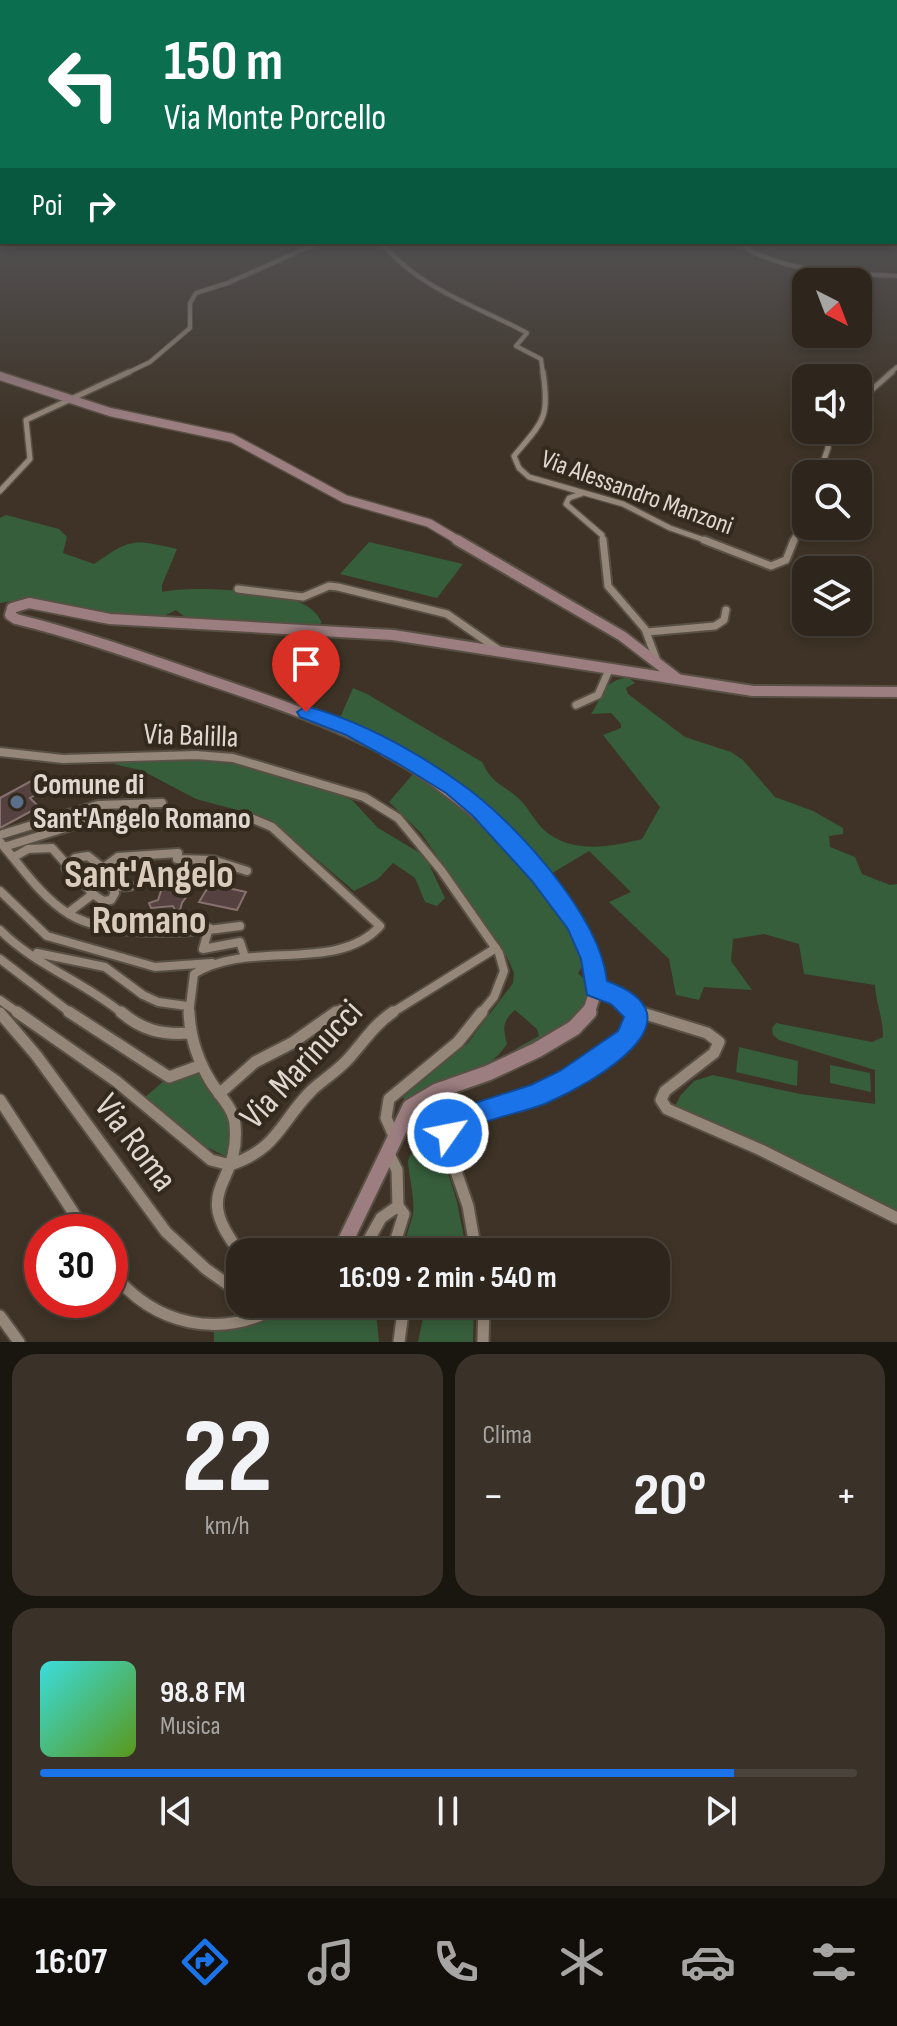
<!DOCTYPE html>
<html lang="it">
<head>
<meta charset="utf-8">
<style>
	body { margin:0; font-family:"Sofia Sans Condensed",sans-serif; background:#3a3229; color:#f1f3f6; height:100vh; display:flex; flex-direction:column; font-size:30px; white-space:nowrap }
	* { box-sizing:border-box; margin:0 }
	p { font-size:26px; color:#a7a5a3 }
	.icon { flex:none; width:44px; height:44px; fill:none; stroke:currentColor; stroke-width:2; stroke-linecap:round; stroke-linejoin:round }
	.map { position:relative; height:1342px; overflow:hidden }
	.side { display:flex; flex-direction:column; gap:12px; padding:12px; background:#19150f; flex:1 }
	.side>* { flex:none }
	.hud { position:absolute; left:0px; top:0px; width:898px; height:244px; box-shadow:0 4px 12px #0003,0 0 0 2px #49433b; background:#0b6e4f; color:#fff; overflow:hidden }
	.needle { width:52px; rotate:138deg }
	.tools { position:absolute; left:792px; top:268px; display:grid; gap:16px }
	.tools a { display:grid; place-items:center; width:80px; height:80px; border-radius:16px; background:#2e261c; box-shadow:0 4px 12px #0003,0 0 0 2px #49433b; font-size:40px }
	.speed { position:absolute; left:24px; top:1214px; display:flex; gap:16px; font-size:40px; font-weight:700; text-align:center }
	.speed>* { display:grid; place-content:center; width:104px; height:104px; border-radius:50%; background:#2e261c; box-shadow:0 4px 12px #0003,0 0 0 2px #49433b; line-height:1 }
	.speed .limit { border:12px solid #d22; background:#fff; color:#111 }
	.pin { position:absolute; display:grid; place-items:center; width:68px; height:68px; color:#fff; margin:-82px -34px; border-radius:50% 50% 50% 0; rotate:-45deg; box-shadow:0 0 8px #0007 }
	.pin .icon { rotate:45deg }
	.me { position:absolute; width:88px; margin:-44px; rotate:57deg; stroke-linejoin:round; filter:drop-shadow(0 0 6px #0008) }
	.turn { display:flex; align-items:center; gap:28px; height:168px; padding:0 32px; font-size:36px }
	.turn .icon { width:104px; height:104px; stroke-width:2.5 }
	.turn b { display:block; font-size:56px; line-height:68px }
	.then { display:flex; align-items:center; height:76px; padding:0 32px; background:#0003; gap:16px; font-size:30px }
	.big { font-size:60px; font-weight:700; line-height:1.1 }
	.side .card { flex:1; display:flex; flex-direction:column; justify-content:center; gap:12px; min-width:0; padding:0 28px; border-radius:24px; background:#3a3229 }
	.side .dial { align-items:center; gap:0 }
	.dial b { font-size:104px; line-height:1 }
	.song { display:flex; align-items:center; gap:24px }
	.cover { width:96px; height:96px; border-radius:12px; background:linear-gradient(135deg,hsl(180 70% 55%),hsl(90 70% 35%)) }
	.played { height:8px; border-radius:4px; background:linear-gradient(90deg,#1a73e8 85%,#49433b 85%) }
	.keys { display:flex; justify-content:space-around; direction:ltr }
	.heat { display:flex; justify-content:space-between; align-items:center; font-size:44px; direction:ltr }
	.side .tiles { flex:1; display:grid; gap:12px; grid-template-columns:1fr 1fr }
	.card:last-child { grid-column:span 2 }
	.trip { position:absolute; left:226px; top:1238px; width:444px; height:80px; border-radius:24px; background:#2e261c; box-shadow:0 4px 12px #0003,0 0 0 2px #49433b; font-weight:700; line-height:80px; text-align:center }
	.tabs { display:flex; height:128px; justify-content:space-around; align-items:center; background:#120f0b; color:#a7a5a3 }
	.tabs .icon { width:56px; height:56px }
	.tabs .current { color:#1a73e8 }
	.tabs b { font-size:36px; color:#f1f3f6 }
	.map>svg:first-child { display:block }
	.green { fill:#365e3b }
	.building { fill:#554240; stroke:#85706e; stroke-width:2 }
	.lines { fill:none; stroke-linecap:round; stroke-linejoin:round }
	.street-far4-casing { stroke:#595045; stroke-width:6 }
	.street-far3-casing { stroke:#595045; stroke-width:8 }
	.street-far2-casing { stroke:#595045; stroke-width:11 }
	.street-far1-casing { stroke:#595045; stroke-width:12 }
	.street-casing { stroke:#595045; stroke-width:15 }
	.secondary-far3-casing { stroke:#595045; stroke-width:11 }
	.secondary-far2-casing { stroke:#595045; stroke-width:14 }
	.secondary-far1-casing { stroke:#595045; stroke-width:16 }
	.secondary-casing { stroke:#595045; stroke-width:19 }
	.street-far4 { stroke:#948678; stroke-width:4 }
	.street-far3 { stroke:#948678; stroke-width:5 }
	.street-far2 { stroke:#948678; stroke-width:7 }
	.street-far1 { stroke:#948678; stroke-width:8 }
	.street { stroke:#948678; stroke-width:11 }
	.secondary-far3 { stroke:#9c7e81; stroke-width:8 }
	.secondary-far2 { stroke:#9c7e81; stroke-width:10 }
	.secondary-far1 { stroke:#9c7e81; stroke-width:12 }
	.secondary { stroke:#9c7e81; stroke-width:15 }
	.route { fill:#1a73e8; stroke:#114b97; stroke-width:2 }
	.service-dot { fill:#5c6f8a; stroke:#34291d; stroke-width:3 }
	.labels { text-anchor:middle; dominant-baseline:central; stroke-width:8; stroke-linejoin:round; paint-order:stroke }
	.far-street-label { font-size:26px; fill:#e0d8d0; stroke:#34291d }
	.street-label { font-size:30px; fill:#e0d8d0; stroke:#34291d }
	.poi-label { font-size:30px; font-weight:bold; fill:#e0d8d0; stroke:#34291d; text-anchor:start }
	.near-street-label { font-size:36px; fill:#e0d8d0; stroke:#34291d }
	.near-quarter-label { font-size:40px; font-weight:bold; fill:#daccbc; stroke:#34291d }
</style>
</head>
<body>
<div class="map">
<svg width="897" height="1342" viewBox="0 0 897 1342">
	<rect width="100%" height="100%" fill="#3e3326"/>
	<!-- green -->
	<path class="green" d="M6,515l53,14 8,8 -4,16 31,11c38,-26 38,-25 83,-15l-15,36v7c29,-7 118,-1 143,13 9,5 13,10 17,18l-11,4 -125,-9 -10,-8 -16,8 -67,-2 -59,-18 -34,5v-85z
		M369,542l94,22 -26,34 -97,-24z
		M629,678l6,5 -9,5 2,6 57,43 46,15 12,8 32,37 38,14 30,17v6l-14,2 1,11 25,10 7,17 28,11 7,-1v328l-135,-68 -87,-37 5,-11 14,-15 19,-6 87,19 75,10v-34l-96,-30 -6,-5 -1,-7 4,-5 96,19 11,-5c0,-20 -7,-33 -8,-52l-71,-11 -5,-30 -35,-10 -31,5 -2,22 21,29 -48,-3 -5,13 -23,-5 -7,-36 -60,-57 22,-10 -42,-41 -40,24 -83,-82 -45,-30 -81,-45 13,-30 14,6 115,68c11,22 17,20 35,35 11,9 17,24 28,34 27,23 66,16 97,8l18,-32 -57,-72 18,-7v-4l-10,-11 -20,1c13,-19 12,-35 38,-36z
		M130,759l67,1 44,5 85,23 27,13 25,27 47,28 20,42 -8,8 -12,-4 -10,-24 -22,-15 -15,16 -24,12 -60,-51 -42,-26 -56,-15 -55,-29 -28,-6z
		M413,774c67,33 131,110 168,174l4,14 -7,11 13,13c-1,41 -50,55 -81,70l7,-8 22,-12 -2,-7 -22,-19c-13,11 -12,18 -8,34 -21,32 -67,45 -101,60l-3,-7 65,-54 45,-60 1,-10 -7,-16 -86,-124 -32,-31z
		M739,1047l59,14 -1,25 -61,-14z
		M830,1065l40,8 1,19 -41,-9z
		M200,1068l32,57 -5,32 -18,-9h-7l-58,-50 21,-18z
		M436,1134l21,68 10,50h-59c-5,-16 2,-23 5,-38 2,-16 -4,-37 -5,-53l2,-6 17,-6z
		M343,1304h32l4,38h-165v-11z
		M426,1304h48l-1,38h-55z"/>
	<!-- building -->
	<path class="building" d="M33,780l11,10 -14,8 9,9 -39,21v-30z
		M169,870l22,8 8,-2 4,7 -8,2 -13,18 -2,7h-5l-2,-4 -22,2 -2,-5 9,-3 6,-18 -4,-3 -1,-6z
		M210,884l36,8 -9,18 -38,-8z"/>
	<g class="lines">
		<defs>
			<path id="street-far4" d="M381,242c38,47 94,63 146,91l-11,13 25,13 2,15
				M746,248c46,26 100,25 151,28
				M125,374l25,-12 40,-34v-25l6,-10 32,-10 92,-41
				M889,374l8,-7"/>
			<path id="street-far3" d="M543,372c7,47 0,49 -29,84l5,12 10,9 94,27 47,24 40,14
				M858,402l34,-30
				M819,474l9,-26 1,-18
				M0,491l30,-32 -4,-39 103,-48
				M581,494l-12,4 -3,6 36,31 1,7
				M793,542l13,-34"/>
			<path id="street-far2" d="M603,540l5,46 37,43 13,35
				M704,540l67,26 15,-6 8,-20
				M238,589l65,8 26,-11 9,1 109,27 52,36
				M647,632l68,-6 9,-6 2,-10
				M576,705l22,-10 11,-25"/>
			<path id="street-far1" d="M0,752l63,7 133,-4 37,3 131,39 34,21 43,52 58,83 5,18 -10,26 -14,17
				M0,835l98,-30 64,-2
				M0,842c21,24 41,55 69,72 41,25 124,19 171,12
				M4,847l80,-25 49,-6
				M14,857l14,-8 24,-1 41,46 -25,19
				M66,868l9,-10 13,-2 15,12 12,25 -4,7 -8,1 -10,-7
				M103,868l15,-11 60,-4 -1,6 36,1 34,11
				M112,887l19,-1
				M0,891l47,45 108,31 57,-4
				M209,928l-6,21 37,-7 5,15
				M0,930c36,36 85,52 123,84
				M37,953l68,14 38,28 15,7 29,4
				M0,959l72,55
				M596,988l20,6 20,20
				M0,1000l20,14
				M635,1011l11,3
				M189,1014l5,-40c54,-35 143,0 186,-48l-108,-99 -19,-8
				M333,1014l8,-5
				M390,1014l106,-66"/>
			<path id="street" d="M17,1012l99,69 95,79 19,5
				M69,1012l100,65 33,-12
				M121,1012c21,18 40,23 68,21
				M189,1012c1,25 9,49 22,70 9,14 23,27 24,43 6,61 -46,63 5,127
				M639,1012l68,21 12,9 -5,11 -49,38 -4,9 6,9 94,41 136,68
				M0,1013l36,42 130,177 40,37 34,24
				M219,1094l36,-32 37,-19 44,-31
				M0,1100l86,132
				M394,1136l-8,-18 3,-19 69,-57 24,-30
				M389,1154l8,16 1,36
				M230,1165c48,-16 50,-43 82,-75 12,-11 27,-20 38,-33 14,-16 25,-33 43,-45
				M362,1252l19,-34 17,-12 6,8 -12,38
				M476,1252l-8,-46 -18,-52 -1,-24c25,-23 62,-25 93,-37 33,-13 76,-40 95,-70l-2,-11
				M110,1270c43,55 111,72 172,34
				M0,1316l19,26
				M399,1342l5,-38
				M483,1342l1,-38"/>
			<path id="secondary-far3" d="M0,376l110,36 122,26 113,61 84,24 32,19"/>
			<path id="secondary-far2" d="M457,540l165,96 56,43
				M390,752c-62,-32 -128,-54 -193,-76 -60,-21 -120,-42 -181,-57l-6,-4 2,-7 17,-5 81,16 283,16 360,56 144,1"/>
			<path id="secondary-far1" d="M386,750c66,33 250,178 201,264"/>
			<path id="secondary" d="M340,1252l70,-145 27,-16 51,-18 49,-23 37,-22 15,-16"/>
		</defs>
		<!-- street-far4 casing -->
		<use href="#street-far4" class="street-far4-casing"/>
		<!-- street-far3 casing -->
		<use href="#street-far3" class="street-far3-casing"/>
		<!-- street-far2 casing -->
		<use href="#street-far2" class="street-far2-casing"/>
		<!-- street-far1 casing -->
		<use href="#street-far1" class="street-far1-casing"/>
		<!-- street casing -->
		<use href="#street" class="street-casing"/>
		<!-- secondary-far3 casing -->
		<use href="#secondary-far3" class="secondary-far3-casing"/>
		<!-- secondary-far2 casing -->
		<use href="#secondary-far2" class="secondary-far2-casing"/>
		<!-- secondary-far1 casing -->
		<use href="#secondary-far1" class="secondary-far1-casing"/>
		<!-- secondary casing -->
		<use href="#secondary" class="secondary-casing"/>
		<!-- street-far4 -->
		<use href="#street-far4" class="street-far4"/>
		<!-- street-far3 -->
		<use href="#street-far3" class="street-far3"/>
		<!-- street-far2 -->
		<use href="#street-far2" class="street-far2"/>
		<!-- street-far1 -->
		<use href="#street-far1" class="street-far1"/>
		<!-- street -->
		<use href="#street" class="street"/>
		<!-- secondary-far3 -->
		<use href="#secondary-far3" class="secondary-far3"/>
		<!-- secondary-far2 -->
		<use href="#secondary-far2" class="secondary-far2"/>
		<!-- secondary-far1 -->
		<use href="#secondary-far1" class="secondary-far1"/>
		<!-- secondary -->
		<use href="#secondary" class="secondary"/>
	</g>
	<!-- sky -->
	<linearGradient id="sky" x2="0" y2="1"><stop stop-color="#221c15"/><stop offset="0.56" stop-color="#525052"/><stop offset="1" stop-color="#525052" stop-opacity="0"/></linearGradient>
	<rect width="897" height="427" fill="url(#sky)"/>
	<!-- route -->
	<path class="route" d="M306,706c54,15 109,45 154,77 54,37 140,133 147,198 101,37 -13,101 -60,122 -24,10 -52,13 -76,25 -10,5 -12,14 -23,18l-9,-4 -4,-9 7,-15 11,-8 78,-25 29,-14 58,-40 6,-14 -13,-13 -24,-9 -6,-36 -13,-30 -36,-48 -59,-65 -27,-23 -47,-29 -53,-29 -46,-18 -3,-5z"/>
	<!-- markers -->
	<circle class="service-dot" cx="17" cy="802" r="8"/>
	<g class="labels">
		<!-- far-street labels -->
		<g class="far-street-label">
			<text transform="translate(637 493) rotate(20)">Via Alessandro Manzoni</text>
		</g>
		<!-- street labels -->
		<g class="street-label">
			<text transform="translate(191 736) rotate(2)">Via Balilla</text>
		</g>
		<!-- poi labels -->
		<g class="poi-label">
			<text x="33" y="785">Comune di<tspan x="33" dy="34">Sant'Angelo Romano</tspan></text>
		</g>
		<!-- near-street labels -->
		<g class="near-street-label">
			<text transform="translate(302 1065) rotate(-47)">Via Marinucci</text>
			<text transform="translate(135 1143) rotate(53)">Via Roma</text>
		</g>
		<!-- near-quarter labels -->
		<g class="near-quarter-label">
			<text x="149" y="875">Sant'Angelo<tspan x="149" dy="46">Romano</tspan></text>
		</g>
	</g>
</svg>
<div class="tools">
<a><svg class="needle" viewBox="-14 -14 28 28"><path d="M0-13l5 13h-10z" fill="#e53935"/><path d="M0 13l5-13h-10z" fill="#a7a5a3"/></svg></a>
<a><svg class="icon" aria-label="sound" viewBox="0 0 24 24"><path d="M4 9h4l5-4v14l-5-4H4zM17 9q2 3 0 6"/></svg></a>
<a><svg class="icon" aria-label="search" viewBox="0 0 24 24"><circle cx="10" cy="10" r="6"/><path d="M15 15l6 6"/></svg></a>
<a><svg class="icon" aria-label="layers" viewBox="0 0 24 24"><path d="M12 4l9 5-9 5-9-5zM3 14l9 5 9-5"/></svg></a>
</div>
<div class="speed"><div class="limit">30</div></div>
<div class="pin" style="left:306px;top:712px;background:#d93025"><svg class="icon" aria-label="arrive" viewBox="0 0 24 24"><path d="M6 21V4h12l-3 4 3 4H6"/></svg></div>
<svg class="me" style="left:448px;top:1133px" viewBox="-20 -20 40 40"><circle r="17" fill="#1a73e8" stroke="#fff" stroke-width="3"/><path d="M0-11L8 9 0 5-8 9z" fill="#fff"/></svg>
<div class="trip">16:09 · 2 min · 540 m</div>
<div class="hud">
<div class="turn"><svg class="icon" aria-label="left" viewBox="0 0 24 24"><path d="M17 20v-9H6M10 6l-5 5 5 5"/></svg><div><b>150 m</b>Via Monte Porcello</div></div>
<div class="then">Poi<svg class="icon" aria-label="right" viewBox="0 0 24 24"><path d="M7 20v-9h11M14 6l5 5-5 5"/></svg></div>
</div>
</div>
<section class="side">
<div class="tiles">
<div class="card dial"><b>22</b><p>km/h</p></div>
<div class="card"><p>Clima</p>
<div class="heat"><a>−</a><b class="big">20°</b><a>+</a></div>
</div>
<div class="card">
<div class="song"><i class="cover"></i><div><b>98.8 FM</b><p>Musica</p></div></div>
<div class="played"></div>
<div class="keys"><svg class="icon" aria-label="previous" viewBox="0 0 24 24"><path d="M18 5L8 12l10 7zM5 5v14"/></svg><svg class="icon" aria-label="pause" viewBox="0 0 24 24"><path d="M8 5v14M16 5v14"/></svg><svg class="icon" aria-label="next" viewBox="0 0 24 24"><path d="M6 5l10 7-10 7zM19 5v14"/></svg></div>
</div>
</div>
</section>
<nav class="tabs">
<b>16:07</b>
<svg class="icon current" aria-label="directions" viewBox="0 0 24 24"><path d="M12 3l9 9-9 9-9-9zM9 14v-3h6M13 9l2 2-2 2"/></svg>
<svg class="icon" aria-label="music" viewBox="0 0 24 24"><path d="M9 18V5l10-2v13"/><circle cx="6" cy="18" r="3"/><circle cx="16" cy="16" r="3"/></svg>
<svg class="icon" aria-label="phone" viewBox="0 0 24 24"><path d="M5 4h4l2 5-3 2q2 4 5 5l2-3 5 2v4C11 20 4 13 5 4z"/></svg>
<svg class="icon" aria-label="climate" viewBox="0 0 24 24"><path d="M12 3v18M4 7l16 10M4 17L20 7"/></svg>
<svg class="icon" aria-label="car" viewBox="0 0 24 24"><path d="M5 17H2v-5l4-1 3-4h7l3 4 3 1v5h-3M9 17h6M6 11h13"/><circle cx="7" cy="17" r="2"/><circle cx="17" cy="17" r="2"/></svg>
<svg class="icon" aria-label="filters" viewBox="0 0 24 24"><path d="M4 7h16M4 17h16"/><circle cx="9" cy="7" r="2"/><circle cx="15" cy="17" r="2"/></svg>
</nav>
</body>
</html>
